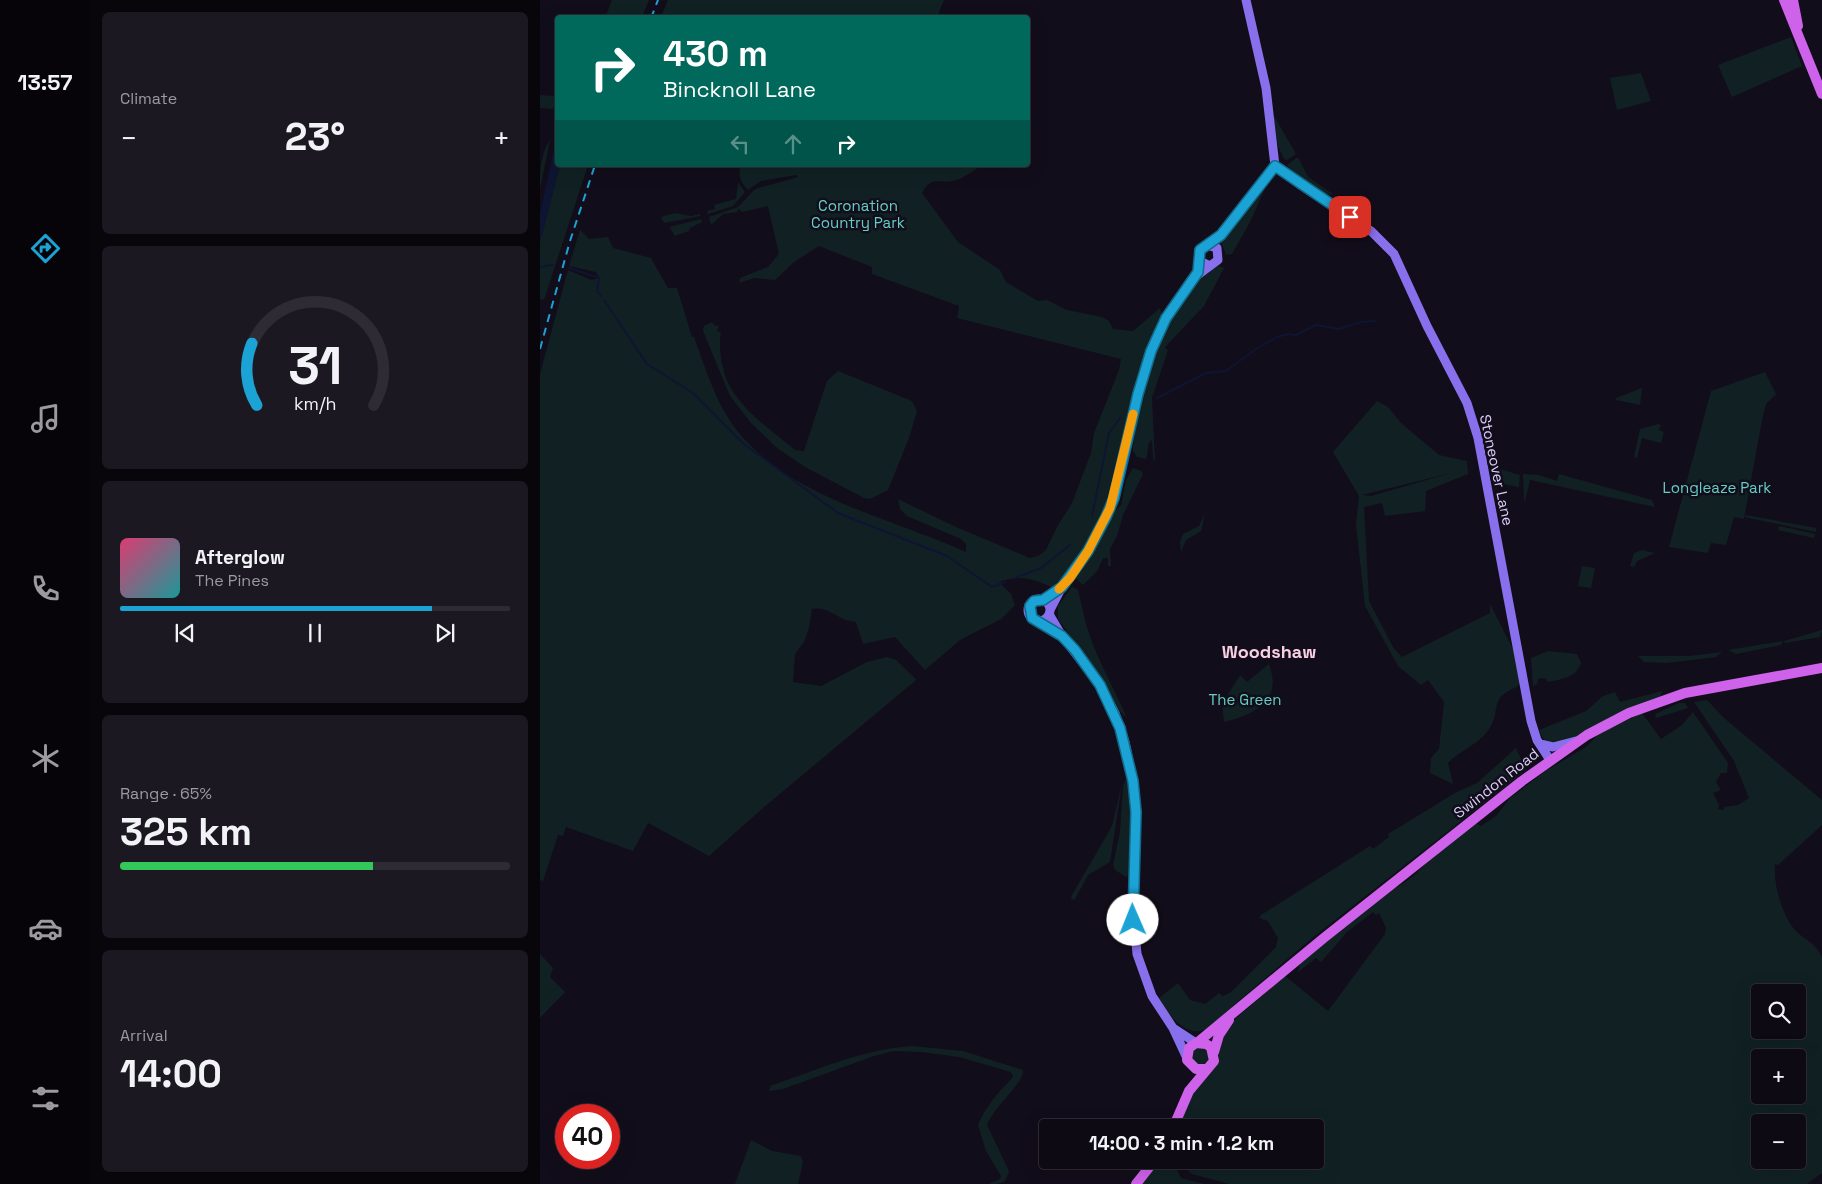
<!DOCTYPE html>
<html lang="en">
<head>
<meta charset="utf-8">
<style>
	body { margin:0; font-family:"Space Grotesk",sans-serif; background:#1c1822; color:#f1f3f6; height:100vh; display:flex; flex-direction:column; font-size:19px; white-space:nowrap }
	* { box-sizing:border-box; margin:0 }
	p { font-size:16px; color:#9b9aa0 }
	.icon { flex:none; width:28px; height:28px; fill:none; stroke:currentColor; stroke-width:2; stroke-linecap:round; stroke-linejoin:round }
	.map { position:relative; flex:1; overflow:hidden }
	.drawer { display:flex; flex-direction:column; gap:12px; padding:12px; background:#08060b; width:450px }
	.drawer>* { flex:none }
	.hud { position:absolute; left:15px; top:15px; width:475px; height:152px; border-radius:5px; box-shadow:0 5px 20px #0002,0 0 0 1px #2e2b34; background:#00695c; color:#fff; overflow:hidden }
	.controls { position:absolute; left:1211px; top:984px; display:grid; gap:10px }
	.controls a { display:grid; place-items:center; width:55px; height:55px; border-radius:5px; background:#0e0a14; box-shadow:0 5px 20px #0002,0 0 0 1px #2e2b34; font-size:25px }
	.speed { position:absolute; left:15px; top:1104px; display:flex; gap:10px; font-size:25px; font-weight:700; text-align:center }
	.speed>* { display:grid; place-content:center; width:65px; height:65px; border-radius:50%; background:#0e0a14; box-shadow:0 5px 20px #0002,0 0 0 1px #2e2b34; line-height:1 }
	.speed .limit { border:8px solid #d22; background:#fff; color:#111 }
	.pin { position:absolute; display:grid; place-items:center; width:42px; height:42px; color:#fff; margin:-21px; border-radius:10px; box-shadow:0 2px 8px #0006 }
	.me { position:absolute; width:55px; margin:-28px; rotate:359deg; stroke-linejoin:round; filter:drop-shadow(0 0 4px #0008) }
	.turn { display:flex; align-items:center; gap:18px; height:105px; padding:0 25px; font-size:22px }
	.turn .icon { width:65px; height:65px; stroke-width:2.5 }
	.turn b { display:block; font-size:35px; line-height:42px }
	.lanes { display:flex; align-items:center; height:48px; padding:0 25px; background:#0003; justify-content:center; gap:25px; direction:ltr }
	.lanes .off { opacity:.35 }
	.big { font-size:38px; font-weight:700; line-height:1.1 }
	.drawer .tile { flex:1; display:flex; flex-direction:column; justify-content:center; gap:8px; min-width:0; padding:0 18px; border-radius:8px; background:#1c1822 }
	.drawer .dial { align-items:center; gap:0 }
	.dial svg { height:130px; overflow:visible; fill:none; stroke:#2e2b34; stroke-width:7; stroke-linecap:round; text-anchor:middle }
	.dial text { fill:#f1f3f6; stroke:none }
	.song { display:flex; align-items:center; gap:15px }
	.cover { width:60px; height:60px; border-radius:8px; background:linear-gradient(135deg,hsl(340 70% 55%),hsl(180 70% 35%)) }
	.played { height:5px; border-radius:2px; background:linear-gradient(90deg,#1ca3d5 80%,#2e2b34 80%) }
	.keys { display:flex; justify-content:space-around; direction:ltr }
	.heat { display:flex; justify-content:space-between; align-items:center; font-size:28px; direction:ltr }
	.charge { height:8px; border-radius:4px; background:linear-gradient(90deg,#34c759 65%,#2e2b34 0) }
	.trip { position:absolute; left:499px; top:1119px; width:285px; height:50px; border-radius:5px; background:#0e0a14; box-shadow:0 5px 20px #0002,0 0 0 1px #2e2b34; font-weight:700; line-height:50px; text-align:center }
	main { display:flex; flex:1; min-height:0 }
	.dock { display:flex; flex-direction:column; width:90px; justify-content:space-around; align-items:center; background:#060408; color:#9b9aa0 }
	.dock .icon { width:35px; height:35px }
	.dock .current { color:#1ca3d5 }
	.dock b { font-size:22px; color:#f1f3f6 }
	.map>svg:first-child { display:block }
	.green { fill:#112123; fill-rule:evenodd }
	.water { fill:#0e1532 }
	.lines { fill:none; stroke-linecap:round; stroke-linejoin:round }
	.stream { stroke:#0e1532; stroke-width:2 }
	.secondary { stroke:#8870ec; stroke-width:9 }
	.primary { stroke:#cf62ea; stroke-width:10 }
	.rail { stroke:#1ca3d5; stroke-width:2; stroke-dasharray:8 6; stroke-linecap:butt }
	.route-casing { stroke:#126a8a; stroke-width:12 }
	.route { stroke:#1ca3d5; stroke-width:9 }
	.slow { stroke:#f59e0b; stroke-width:9 }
	.labels { text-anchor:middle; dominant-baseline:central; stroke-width:5; stroke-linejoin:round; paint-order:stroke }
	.park-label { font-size:15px; fill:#64cec5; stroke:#120d1a }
	.street-label { font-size:15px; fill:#d9cdf8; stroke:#120d1a }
	.quarter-label { font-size:18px; font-weight:bold; fill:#f9cfe2; stroke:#120d1a }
</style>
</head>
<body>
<main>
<nav class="dock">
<b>13:57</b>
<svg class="icon current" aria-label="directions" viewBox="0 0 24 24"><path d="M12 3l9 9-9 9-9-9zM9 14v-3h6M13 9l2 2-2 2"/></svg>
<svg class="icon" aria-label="music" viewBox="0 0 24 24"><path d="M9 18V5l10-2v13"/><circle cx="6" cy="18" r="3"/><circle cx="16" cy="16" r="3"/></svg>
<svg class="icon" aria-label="phone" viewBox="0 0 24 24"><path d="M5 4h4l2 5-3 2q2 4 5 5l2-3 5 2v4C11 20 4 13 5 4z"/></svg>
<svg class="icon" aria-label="climate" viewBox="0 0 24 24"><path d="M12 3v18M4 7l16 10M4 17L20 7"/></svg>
<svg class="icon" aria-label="car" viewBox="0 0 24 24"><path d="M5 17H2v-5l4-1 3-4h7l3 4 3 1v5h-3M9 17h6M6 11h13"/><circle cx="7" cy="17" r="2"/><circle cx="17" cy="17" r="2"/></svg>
<svg class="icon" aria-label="filters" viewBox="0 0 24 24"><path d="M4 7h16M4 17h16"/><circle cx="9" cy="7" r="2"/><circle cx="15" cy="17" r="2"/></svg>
</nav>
<section class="drawer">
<div class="tile"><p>Climate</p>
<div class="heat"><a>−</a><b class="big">23°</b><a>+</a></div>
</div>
<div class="tile dial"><svg viewBox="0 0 100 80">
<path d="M14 69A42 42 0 1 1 86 69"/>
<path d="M14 69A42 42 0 0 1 11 31" stroke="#1ca3d5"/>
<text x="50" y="56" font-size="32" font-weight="700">31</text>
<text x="50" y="72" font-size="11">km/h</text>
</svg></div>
<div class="tile">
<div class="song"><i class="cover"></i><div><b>Afterglow</b><p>The Pines</p></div></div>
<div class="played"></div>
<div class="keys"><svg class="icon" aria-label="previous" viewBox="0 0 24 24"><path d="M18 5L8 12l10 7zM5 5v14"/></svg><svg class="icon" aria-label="pause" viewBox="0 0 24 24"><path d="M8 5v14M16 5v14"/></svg><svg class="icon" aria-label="next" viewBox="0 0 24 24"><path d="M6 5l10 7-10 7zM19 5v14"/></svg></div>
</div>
<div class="tile"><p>Range · 65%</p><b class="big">325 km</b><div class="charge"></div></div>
<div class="tile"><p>Arrival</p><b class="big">14:00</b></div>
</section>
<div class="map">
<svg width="1282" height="1184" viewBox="0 0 1282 1184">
	<rect width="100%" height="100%" fill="#120d1a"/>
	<!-- green -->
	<path class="green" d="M72,0h37l-7,17 -37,1z
		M128,0h276l-7,17h-276z
		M1251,37l11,29 -70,31 -14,-32z
		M1101,73l10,28 -34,9 -7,-32z
		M0,95l17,1v7l-4,6 -13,-1z
		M733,114l23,40 -9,6 -3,-1 -6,-13z
		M10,140l-10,49c0,-18 0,-34 10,-49z
		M758,157l10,20 25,17c-18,3 -36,-17 -46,-29z
		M20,165h28l-44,135 -4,-1v-57z
		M201,165h240c-4,4 -20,15 -28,16 -15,3 -21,-6 -31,12l36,49 42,28 6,12 32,19 9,-1 20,10 35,7 7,4 4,8 20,2 27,-23 2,7 -16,37 -40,161 -46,69 -8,5c-21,-8 -28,-12 -51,-6v3l10,10 4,11 -14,14 -41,21 -35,30 -30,-33 -32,7 -7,-22c-19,-1 -25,-16 -44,-13l-3,19 -5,14 -9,12 -2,28 28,4 46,-24 20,-5 9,3 20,19 -1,2 -152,127 -54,48 -61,-33 -15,28 -67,-24 -3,9 -5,-1 -15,46 -3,-1v-506l28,-104 23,10 8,-2 -3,-6 -27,-6 11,-36 9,9 19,-2 5,11 38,10 17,30h9l15,49h2c9,24 17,51 30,74 47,83 161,104 242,141v-8l-5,-5 -54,-23 -7,-7 -2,-10 58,28 74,31 8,-2 8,-6 11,-23 15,-24 19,-50 3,-20 25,-63 2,-11 -164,-41 2,-12 -87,-32v-7l-53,-21 -25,16 -19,18 -21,-2 -15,5 1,-5 28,-11 11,-13 -11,-48 -26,6 -4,-3 -1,3 -14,2 -12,11 -2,-8 29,-10 17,-18 43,-12 -2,-2 -35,6 -13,9c-7,-7 -11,-15 -7,-25z
		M198,182l7,10 -12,14 -25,8 -1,-3 8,-2 -1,-4 22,-6z
		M727,184l-17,38 -18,32 -6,1 -5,-13 2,-5z
		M135,213l16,3 9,-2 1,2 -37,7 -3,-6z
		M161,219l1,3 -12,6 -1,3 -14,5 -6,-9z
		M677,265l7,3 -20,38 -37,39 -2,3 3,2 -16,48 3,63 -2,-2 -1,-19c-6,3 -3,13 -6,19l-9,-2 -4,-6v-4c11,-61 28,-148 84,-182z
		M172,322l3,4 4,-1 -2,6 4,1 -1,5c0,10 0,21 3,31 8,36 45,59 72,82l9,1 23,-70 11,-10 74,30 5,10 -8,27 -21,52 -18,9 -6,-1 -59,-31 -28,-19 -26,-25 -21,-27 -27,-65 1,-5z
		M1225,372l11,22 -10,10 -4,16 -18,99 -10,-2 -8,28 -15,-2 -3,10 -39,-6 42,-156z
		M1102,388l-2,17 -24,-5v-2z
		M837,401l11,6 13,16 38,32 28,6 1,13 -42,17 -1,20 -40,5 -3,-13 -18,4 5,94 24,46 9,10 88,-44v-9l23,45 7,33 -3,5c-30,11 -14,24 -30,45 -11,14 -27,18 -39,31l5,21 -23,-11 1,-15 8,-9 5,-47 -16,-22 -7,5 -23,-19 -33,-60 -9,-81 3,-29 -26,-44zM911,473l-80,23 -9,-1z
		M1118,424l3,1 -2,5 5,2 -3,11 -19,-5 -5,20 -3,-1 6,-28z
		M950,466l30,9 -1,12 -27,-5z
		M593,468l8,3 2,3 -20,41 -6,21 -7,13 1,17h-3v-8h-5l-5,12 -15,15 -8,-7 2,-4 33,-58 11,-11 5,-25z
		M983,474l16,1 18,6 2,-7 93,26 3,7 -125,-27 -5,21h-1z
		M665,514l-4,17 -15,9 -5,12 -1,-10 3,-8 16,-8z
		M1206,515l70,13v4l-71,-15z
		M1239,526l36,8 -1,4 -36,-8z
		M1102,550l13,3 -18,8 -3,6 -4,-1 4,-13z
		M1042,566l13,2 -4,20 -13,-2z
		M532,587l6,3c3,11 5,23 8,34 9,32 28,64 41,94l-10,-10 -20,-36 -39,-53v-13z
		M1282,630l-2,7 -35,6 -1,-2z
		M1243,641l-2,4 -45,9 -8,-4z
		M1008,651l29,3 4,9c-5,15 -19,16 -33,19l-3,-4 -7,1 -1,5 -4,2 -2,-28z
		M1182,652l-6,5 -49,6 -23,-1 -6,-6h52z
		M729,664c14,38 -15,50 -45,58l-2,-18 18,-29 7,7z
		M1122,691l-2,7c-13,5 -28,8 -40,15 -23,11 -49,34 -75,29l-6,-12 47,-19 17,-15 12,-4 5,10z
		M1167,700l17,18 98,82v25l-44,40 -3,-1c-2,20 7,51 20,66 9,10 23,14 27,28v215l-15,11h-578l-37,-10 -16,-14h139v-32l-138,-1 20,-42 19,-20 5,-25 13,-20 51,-44 43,35 57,-77 1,-6 -7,-15 -3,2 -3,-3 -26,20 -26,30 -5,-4 -18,14 2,-9 92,-74c18,-7 27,-19 40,-31 13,-13 30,-24 44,-35l5,3 15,-10 14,-18 37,-28 39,-23 14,-14 42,-20 19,26 21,-14 11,-13 35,51 -1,10h-6l-5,9 5,8 -8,3 6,12 -1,4 6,1v-3l14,-2 11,-7 -15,-37 -40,-59zM1220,992h38v38h-38zM1220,1058h38v37h-38zM1220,1122h38v38h-38z
		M1139,703h6l3,5 -32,10 -1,-4z
		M976,748l10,22 -214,168 -78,67c-4,7 -10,11 -17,16 -5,4 -10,9 -17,10 -16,3 -36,-19 -41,-33l19,-15 12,17 15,4 14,-11 4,3 8,-4 45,-45 2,-9 -10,-17 -9,-3 2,-3 109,-69 3,3 16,-12 -1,-3 67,-41 22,-10z
		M587,775l5,25v71l-6,6 -11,-7 -2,-5 7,-33 3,-46z
		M582,783l-12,79 -22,13 -13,24 -4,1 1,-5 40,-69z
		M0,954l13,14 -3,9 15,15 -25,26z
		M372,1046l51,5 60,19c0,15 -30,37 -36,55l22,46c-3,13 -8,13 -20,13l11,-5 1,-3 -15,-25 -8,-26c5,-12 13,-24 22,-34 4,-5 10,-9 13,-15l-2,-4 -52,-15 -37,-5 -29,-1 -19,5 -91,33 -14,2 1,-5c47,-16 93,-37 142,-40z
		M651 1056a9 9 0 1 1 18 0a9 9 0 1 1-18 0Z
		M211,1140l21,11 29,5 2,6 -5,22h-63z
		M622,1160l12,4 7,14 24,6h-63z"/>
	<!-- water -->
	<path class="water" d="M17,135l1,30h2l-20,77v-28z"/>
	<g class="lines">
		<!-- stream -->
		<path class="stream" d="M0,267l13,-2
			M29,268l30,10 -2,13 4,5
			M64,300l43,64 46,29 51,51 94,69 109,43 45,31 13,-5
			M617,398l49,-25 20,-2 30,-22 21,-12 11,-3 8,1 20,-10 23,4 22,-7 14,-1
			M552,516l17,-83 11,-15
			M475,578l26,-10 29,-23"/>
		<!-- secondary -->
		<path class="secondary" d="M706,0l20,88 9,78
			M735,166l24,18 72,47 23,23 33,72 40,77 11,35 53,283 6,19 13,20
			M670,266l-10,-5 -1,-11 22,-15 54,-69
			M488 610a11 11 0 1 1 22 0a11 11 0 1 1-22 0Z
			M510,610l12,-23 31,-45 21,-44 24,-104 20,-61 33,-53 27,-20 -1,-12 -11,-3
			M509,614l13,22 38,49 15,28 10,29 8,39 3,34 -3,95 4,44 15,42 21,32 13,28
			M499,621l23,14
			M1000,744l13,3 23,-6
			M633,1028l23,15"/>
		<!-- primary -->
		<path class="primary" d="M1244,0l38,94
			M1253,0l5,26
			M658,1042l127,-105 197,-156 65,-46 42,-22 56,-20 137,-25
			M674,1052l5,-17 10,-15
			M633,1128l16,-37 25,-30 -3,-14 -5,-3 -10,-1 -7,5 -2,12 9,9h11
			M596,1184l19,-24"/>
		<!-- rail -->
		<path class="rail" d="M111,18l7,-18
			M0,349l30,-108 25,-76"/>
	</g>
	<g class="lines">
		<defs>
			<path id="route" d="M593,920l3,-108 -3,-31 -13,-53 -20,-43 -25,-35 -13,-14 -30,-18 -2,-12 4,-5 9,-1 19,-13 26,-36 18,-34 8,-19 24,-104 13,-43 15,-33 32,-46 2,-22 21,-15 54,-69 75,51"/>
		</defs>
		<!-- route casing -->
		<use href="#route" class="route-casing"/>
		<!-- route -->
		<use href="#route" class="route"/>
		<!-- slow -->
		<path class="slow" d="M519,589l11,-11 18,-27 22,-43 23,-94"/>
	</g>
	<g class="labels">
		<!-- park labels -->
		<g class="park-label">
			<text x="318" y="205">Coronation<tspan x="318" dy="17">Country Park</tspan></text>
			<text x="1177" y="487">Longleaze Park</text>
			<text x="705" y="699">The Green</text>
		</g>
		<!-- street labels -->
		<g class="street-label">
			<text transform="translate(957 470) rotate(78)">Stoneover Lane</text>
			<text transform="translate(956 783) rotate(-38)">Swindon Road</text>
		</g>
		<!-- quarter labels -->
		<g class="quarter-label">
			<text x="729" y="651">Woodshaw</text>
		</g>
	</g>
</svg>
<div class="controls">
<a><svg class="icon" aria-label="search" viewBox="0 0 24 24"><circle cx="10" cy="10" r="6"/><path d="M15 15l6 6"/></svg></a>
<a>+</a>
<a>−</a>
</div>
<div class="speed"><div class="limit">40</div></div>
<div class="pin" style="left:810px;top:217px;background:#d93025"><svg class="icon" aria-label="arrive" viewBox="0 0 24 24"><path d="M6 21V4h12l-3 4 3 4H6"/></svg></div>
<svg class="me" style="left:593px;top:920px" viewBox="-20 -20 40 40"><circle r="19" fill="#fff"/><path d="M0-13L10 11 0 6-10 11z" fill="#1ca3d5"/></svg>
<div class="trip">14:00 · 3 min · 1.2 km</div>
<div class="hud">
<div class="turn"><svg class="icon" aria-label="right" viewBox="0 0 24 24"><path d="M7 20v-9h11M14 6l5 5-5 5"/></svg><div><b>430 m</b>Bincknoll Lane</div></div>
<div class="lanes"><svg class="icon off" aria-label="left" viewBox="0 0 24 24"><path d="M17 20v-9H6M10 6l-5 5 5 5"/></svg><svg class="icon off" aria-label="ahead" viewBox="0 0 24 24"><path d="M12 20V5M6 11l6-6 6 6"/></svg><svg class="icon" aria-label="right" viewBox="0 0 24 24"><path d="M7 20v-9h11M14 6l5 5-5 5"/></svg></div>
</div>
</div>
</main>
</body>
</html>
